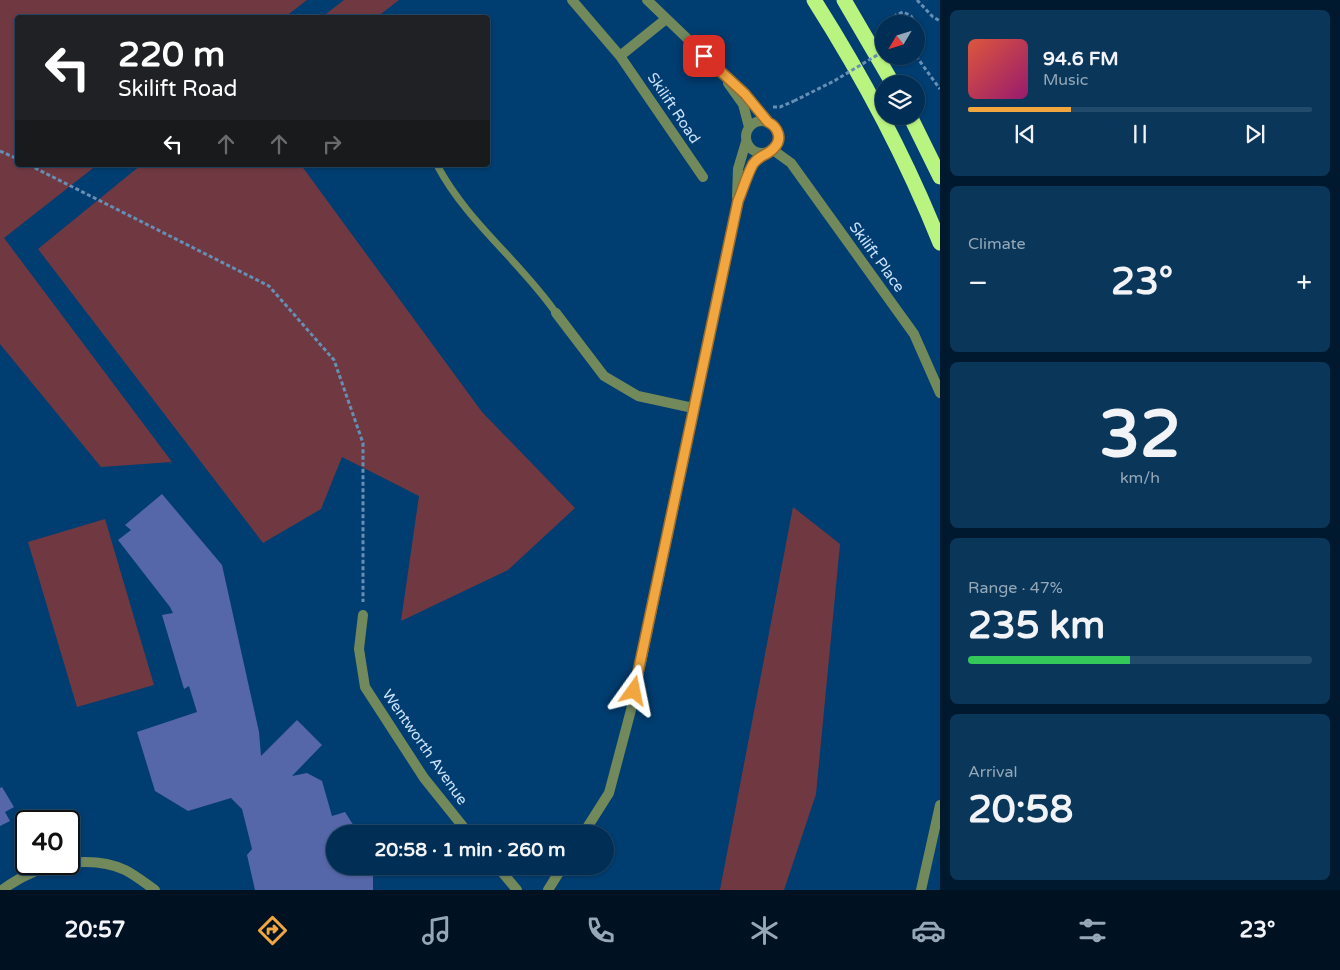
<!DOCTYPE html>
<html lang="en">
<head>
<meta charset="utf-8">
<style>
	body { margin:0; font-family:"Varela Round",sans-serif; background:#0a365a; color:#f1f3f6; height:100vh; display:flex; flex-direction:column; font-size:19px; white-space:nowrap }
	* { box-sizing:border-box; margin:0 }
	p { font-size:16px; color:#95a8b8 }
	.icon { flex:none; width:28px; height:28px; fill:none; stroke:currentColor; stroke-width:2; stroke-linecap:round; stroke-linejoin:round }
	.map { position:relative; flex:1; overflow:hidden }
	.drawer { display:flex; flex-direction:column; gap:10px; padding:10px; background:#00192e; width:400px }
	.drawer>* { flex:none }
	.guide { position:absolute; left:15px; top:15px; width:475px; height:152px; border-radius:5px; box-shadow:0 1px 4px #0004,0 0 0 1px #224a6b; background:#202124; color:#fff; overflow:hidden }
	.needle { width:32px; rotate:232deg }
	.buttons { position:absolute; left:875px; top:15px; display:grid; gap:10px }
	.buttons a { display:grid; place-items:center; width:50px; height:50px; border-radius:50%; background:#002e54; box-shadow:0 1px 4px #0004,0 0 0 1px #224a6b; font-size:25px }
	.speed { position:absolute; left:15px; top:810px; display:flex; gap:10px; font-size:25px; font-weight:700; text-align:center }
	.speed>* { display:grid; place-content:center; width:65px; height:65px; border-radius:50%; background:#002e54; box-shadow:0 1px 4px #0004,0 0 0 1px #224a6b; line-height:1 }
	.speed .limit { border:2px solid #111; border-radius:8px; background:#fff; color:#111 }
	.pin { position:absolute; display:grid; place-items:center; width:42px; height:42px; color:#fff; margin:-21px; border-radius:10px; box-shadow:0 2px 8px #0006 }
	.me { position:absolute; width:55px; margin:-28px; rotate:12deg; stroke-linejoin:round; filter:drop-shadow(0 0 4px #0008) }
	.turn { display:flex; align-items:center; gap:18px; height:105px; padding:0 20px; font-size:22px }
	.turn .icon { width:65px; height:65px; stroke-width:2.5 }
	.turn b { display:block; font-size:35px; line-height:42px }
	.lanes { display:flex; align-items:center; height:48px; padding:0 20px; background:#0003; justify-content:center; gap:25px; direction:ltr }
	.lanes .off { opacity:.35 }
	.big { font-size:38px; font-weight:800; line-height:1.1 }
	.drawer .tile { flex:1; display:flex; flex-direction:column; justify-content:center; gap:8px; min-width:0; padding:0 18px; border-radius:8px; background:#0a365a }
	.drawer .dial { align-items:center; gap:0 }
	.dial b { font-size:65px; line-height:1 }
	.song { display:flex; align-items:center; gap:15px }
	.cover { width:60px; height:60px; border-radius:8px; background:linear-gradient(135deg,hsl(10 70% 55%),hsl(320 70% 35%)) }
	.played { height:5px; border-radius:2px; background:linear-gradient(90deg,#f1a63f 30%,#224a6b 30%) }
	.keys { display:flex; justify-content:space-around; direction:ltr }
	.heat { display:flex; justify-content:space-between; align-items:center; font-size:28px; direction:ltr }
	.charge { height:8px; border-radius:4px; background:linear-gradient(90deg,#34c759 47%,#224a6b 0) }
	.trip { position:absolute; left:326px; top:825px; width:288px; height:50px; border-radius:25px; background:#002e54; box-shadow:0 1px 4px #0004,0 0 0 1px #224a6b; font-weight:800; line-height:50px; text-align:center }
	.dock { display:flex; height:80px; justify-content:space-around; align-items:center; background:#001222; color:#95a8b8 }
	.dock .icon { width:35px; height:35px }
	.dock .selected { color:#f1a63f }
	.dock b { font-size:22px; color:#f1f3f6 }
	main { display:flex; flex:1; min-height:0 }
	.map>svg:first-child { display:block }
	.green { fill:#703942 }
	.building { fill:#5567a8 }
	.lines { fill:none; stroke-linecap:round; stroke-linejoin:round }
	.path { stroke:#658fb5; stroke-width:3; stroke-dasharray:4 2.5; stroke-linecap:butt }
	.service { stroke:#72895c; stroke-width:7 }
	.minor { stroke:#72895c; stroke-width:10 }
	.tertiary { stroke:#72895c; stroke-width:10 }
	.motorway { stroke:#baf480; stroke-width:15 }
	.path-bridge { stroke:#658fb5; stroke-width:3; stroke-dasharray:4 2.5; stroke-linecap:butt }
	.route-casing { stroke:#9d6c29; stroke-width:12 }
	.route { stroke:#f1a63f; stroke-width:9 }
	.labels { text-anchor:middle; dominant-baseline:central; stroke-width:5; stroke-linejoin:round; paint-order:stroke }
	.street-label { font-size:15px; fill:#cce3fc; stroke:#003d70 }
</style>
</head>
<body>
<main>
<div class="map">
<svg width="940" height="890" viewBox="0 0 940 890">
	<rect width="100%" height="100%" fill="#003d70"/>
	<!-- green -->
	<path class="green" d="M0,0h307l-22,17 -267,1v147h79l-93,73 168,224 -71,5 -101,-123z
		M344,0h55l-22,17h-55z
		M141,165h160l181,247 93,96 -67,62 -107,51 18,-125 -77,-39 -21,52 -58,34 -225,-294z
		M793,507l47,37 -24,250 -32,96h-64z
		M105,519l49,166 -77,22 -49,-165z"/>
	<!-- building -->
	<path class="building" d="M162,494l60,71 37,167 2,24 36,-36 25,25 -30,31 15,-3 15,8 10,35 13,-4 14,22h-24v32h38v24h-118l-8,-35 5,-6 -10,-40 -11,-11 -43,13 -33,-20 -18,-59 60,-20 -8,-26 -5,3 -22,-74 11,-2 -3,-6 -52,-67 13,-10 -6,-5z
		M2,787l12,20 -9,5 5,9 -10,5v-38z"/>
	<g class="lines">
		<!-- path -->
		<path class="path" d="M917,0l16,17 7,4
			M892,24l4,-9 7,-3 8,4 4,8
			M916,56l24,33
			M773,107h7l14,-6
			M0,151l18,8
			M29,165l240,121 65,74 29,83v159"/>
		<!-- service -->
		<path class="service" d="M437,165c30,57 83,96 119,148"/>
		<!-- minor -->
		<path class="minor" d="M572,0l48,56 83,121
			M620,56l46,-37
			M773,150l18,13 123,171 26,59
			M556,313l48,63 34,20 55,12
			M363,615l-4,34 6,38 59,91 45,56
			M497,866l20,24
			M921,890l19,-85"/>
		<!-- tertiary -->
		<path class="tertiary" d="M647,0l98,94 24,28
			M728,83l15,21 6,23
			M746 137a16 16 0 1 1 32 0a16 16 0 1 1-32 0Z
			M737,197l1,-28 8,-27
			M583,834l26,-41 22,-83 107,-509c6,-15 11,-38 25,-47
			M69,863c17,-2 39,-1 56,7 10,5 20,13 30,20
			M2,890c19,-14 38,-23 61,-26
			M548,890l15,-24"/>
		<!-- motorway -->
		<path class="motorway" d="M814,0c49,77 92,158 126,243
			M844,0l49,84
			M910,116l30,61"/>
		<!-- path-bridge -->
		<path class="path-bridge" d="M794,101l40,-20 50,-30"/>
	</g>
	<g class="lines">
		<defs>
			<path id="route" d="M634,691l104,-490c5,-12 9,-26 15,-37 7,-10 14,-8 21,-16 9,-9 4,-21 -6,-26l-23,-28 -41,-38"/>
		</defs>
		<!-- route casing -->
		<use href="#route" class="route-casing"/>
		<!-- route -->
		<use href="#route" class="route"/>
	</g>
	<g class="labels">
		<!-- street labels -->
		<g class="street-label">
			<text transform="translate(674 108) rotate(56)">Skilift Road</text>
			<text transform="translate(877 257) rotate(54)">Skilift Place</text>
			<text transform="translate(425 747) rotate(55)">Wentworth Avenue</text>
		</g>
	</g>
</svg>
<div class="buttons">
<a><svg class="needle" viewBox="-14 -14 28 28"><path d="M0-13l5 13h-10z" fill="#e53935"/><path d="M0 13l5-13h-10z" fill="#95a8b8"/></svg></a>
<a><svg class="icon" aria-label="layers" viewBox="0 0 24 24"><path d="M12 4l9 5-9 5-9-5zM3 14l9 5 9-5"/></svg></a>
</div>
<div class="speed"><div class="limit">40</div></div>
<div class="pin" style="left:704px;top:56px;background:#d93025"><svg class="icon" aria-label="arrive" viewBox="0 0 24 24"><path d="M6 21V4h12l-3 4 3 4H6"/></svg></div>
<svg class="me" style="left:634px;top:691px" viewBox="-20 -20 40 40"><path d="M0-17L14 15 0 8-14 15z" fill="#f1a63f" stroke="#fff" stroke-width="4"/></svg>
<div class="trip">20:58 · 1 min · 260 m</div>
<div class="guide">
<div class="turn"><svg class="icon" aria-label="left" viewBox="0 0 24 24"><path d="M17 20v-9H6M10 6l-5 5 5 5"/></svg><div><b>220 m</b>Skilift Road</div></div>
<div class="lanes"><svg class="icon" aria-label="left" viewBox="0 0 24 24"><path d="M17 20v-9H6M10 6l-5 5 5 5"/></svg><svg class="icon off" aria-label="ahead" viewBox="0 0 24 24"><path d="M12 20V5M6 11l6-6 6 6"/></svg><svg class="icon off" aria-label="ahead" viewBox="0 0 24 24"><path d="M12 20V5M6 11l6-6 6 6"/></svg><svg class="icon off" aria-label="right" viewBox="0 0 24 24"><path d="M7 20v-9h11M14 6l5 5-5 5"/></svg></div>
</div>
</div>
<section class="drawer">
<div class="tile">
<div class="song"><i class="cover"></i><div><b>94.6 FM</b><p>Music</p></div></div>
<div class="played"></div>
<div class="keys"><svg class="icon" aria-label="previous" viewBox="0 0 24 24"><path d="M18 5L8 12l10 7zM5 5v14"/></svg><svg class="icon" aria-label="pause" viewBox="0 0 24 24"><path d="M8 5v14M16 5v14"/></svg><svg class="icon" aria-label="next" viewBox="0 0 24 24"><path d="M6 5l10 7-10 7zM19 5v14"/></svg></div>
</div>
<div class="tile"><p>Climate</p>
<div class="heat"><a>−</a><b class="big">23°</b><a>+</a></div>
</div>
<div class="tile dial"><b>32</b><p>km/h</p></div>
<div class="tile"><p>Range · 47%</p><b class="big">235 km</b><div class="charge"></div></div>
<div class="tile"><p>Arrival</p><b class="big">20:58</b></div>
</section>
</main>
<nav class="dock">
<b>20:57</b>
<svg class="icon selected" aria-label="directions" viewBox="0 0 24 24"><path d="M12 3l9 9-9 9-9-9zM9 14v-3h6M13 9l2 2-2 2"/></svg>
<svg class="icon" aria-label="music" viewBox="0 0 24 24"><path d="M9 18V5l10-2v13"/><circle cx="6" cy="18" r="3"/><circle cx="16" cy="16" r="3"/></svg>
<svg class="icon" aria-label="phone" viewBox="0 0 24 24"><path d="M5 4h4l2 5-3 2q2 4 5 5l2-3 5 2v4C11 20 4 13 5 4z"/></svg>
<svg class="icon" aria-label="climate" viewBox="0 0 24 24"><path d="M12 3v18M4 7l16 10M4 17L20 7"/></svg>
<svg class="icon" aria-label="car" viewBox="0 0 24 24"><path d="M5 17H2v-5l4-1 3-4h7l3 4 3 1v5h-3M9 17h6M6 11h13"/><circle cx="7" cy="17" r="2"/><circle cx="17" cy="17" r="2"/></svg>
<svg class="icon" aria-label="filters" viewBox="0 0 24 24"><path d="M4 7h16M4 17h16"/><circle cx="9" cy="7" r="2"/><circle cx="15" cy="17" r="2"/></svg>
<b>23°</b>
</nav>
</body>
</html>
